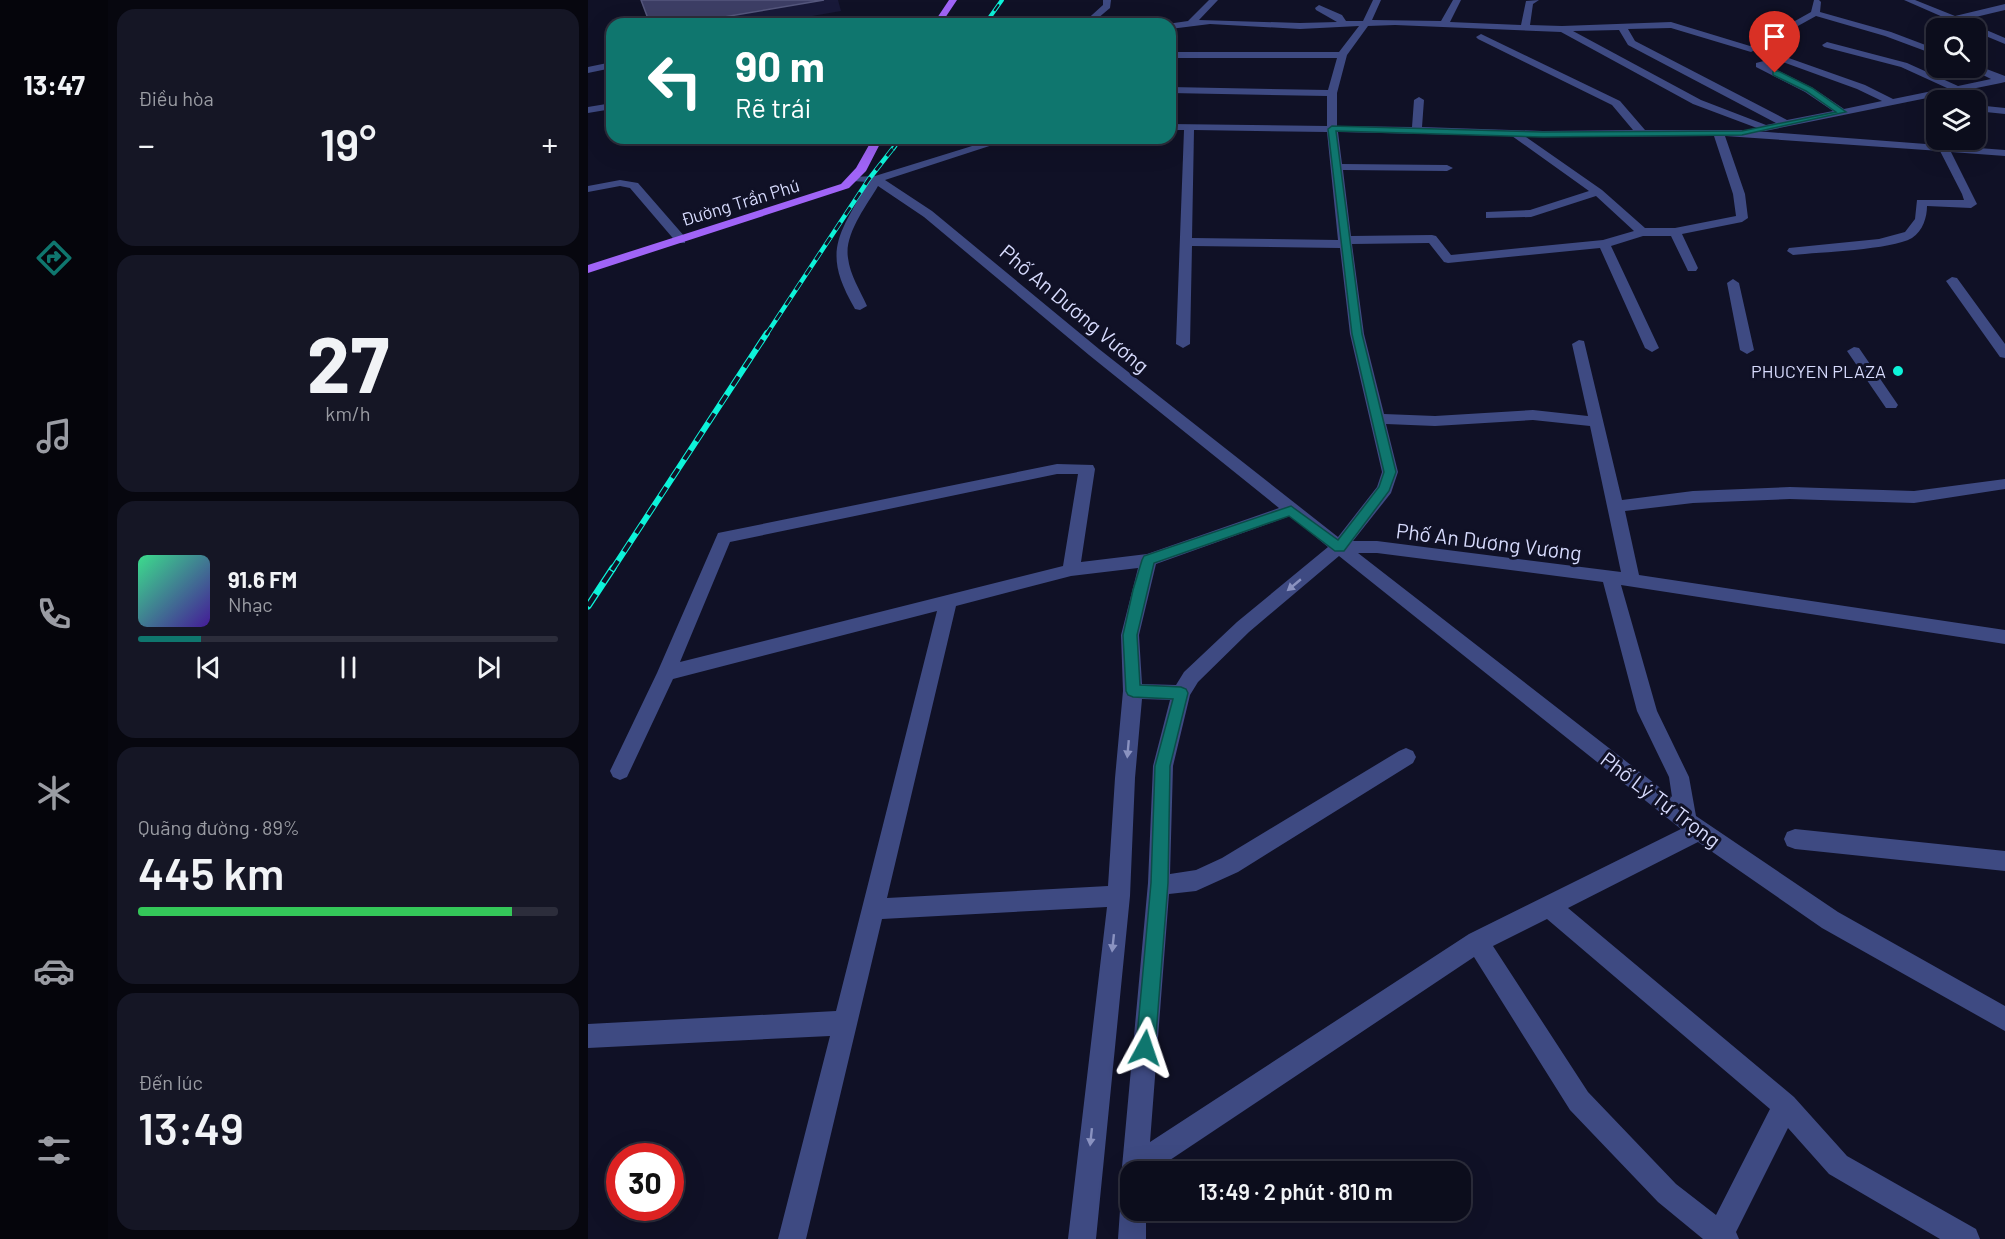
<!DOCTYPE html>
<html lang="vi">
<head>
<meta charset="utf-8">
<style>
	body { margin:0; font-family:Barlow,sans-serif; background:#151625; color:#f1f3f6; height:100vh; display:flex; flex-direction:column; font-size:22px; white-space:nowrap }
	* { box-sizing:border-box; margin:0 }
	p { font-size:20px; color:#9a9ca3 }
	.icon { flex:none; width:33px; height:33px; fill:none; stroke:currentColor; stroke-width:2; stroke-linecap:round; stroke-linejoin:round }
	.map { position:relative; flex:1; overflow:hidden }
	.panel { display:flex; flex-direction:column; gap:9px; padding:9px; background:#07070f; width:480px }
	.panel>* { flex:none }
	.banner { position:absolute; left:18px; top:18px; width:570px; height:126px; border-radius:18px; box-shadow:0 6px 24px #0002,0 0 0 2px #2c2d3b; background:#0f766e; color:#fff; overflow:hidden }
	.buttons { position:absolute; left:1338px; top:18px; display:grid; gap:12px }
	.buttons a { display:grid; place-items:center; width:60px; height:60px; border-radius:12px; background:#0c0d1c; box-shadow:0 6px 24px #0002,0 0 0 2px #2c2d3b; font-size:30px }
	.speed { position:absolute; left:18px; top:1143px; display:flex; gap:12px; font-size:30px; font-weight:700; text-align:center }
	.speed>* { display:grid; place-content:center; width:78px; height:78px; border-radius:50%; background:#0c0d1c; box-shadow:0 6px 24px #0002,0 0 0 2px #2c2d3b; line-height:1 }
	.speed .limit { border:9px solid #d22; background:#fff; color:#111 }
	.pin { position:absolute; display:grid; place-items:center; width:51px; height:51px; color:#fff; margin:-62px -26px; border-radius:50% 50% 50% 0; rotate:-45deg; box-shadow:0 0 6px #0007 }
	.pin .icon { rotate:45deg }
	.me { position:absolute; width:66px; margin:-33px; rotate:5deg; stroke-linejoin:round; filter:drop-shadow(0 0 4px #0008) }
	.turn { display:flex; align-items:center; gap:21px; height:126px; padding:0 30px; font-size:27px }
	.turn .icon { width:78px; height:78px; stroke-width:2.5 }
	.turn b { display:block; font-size:42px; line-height:51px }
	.big { font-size:45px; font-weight:600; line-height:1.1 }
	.panel .widget { flex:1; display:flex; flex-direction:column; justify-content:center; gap:9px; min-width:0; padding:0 21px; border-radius:18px; background:#151625 }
	.panel .dial { align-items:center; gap:0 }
	.dial b { font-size:78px; line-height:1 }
	.song { display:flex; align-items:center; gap:18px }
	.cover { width:72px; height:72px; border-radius:9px; background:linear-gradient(135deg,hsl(150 70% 55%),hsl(260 70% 35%)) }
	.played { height:6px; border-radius:3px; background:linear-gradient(90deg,#0f766e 15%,#2c2d3b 15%) }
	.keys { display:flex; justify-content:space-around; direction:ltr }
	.heat { display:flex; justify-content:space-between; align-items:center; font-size:33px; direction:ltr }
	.charge { height:9px; border-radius:4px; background:linear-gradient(90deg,#34c759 89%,#2c2d3b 0) }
	.trip { position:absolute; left:532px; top:1161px; width:351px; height:60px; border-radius:18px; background:#0c0d1c; box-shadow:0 6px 24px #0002,0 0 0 2px #2c2d3b; font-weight:600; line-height:60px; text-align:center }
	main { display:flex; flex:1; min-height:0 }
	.menu { display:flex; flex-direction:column; width:108px; justify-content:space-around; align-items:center; background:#05050b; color:#9a9ca3 }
	.menu .icon { width:42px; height:42px }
	.menu .selected { color:#0f766e }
	.menu b { font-size:27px; color:#f1f3f6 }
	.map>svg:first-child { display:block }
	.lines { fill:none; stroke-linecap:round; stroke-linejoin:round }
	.minor { fill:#3e4a82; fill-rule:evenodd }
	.major { fill:#a064f7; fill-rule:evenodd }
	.rail-far3-casing { stroke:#0df3d9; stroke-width:4 }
	.rail-far2-casing { stroke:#0df3d9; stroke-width:4.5 }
	.rail-far1-casing { stroke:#0df3d9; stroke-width:6 }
	.rail-casing { stroke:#0df3d9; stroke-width:7 }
	.rail-far3 { stroke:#101126; stroke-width:2; stroke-dasharray:8; stroke-linecap:butt }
	.rail-far2 { stroke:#101126; stroke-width:3; stroke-dasharray:9; stroke-linecap:butt }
	.rail-far1 { stroke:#101126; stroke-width:4; stroke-dasharray:11; stroke-linecap:butt }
	.rail { stroke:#101126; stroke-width:4.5; stroke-dasharray:14; stroke-linecap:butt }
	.shaded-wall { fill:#181939 }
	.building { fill:#3d3e65; stroke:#55577d; stroke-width:1.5 }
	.oneway { fill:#8a92c0 }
	.route { fill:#0f766e; stroke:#0a4d48; stroke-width:1.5 }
	.poi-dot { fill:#0df3d9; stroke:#101126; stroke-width:2 }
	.labels { text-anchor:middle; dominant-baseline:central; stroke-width:6; stroke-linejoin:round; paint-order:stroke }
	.far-street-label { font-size:18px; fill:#d7dbfd; stroke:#101126 }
	.far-poi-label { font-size:18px; fill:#d7dbfd; stroke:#101126; text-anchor:end }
	.street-label { font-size:21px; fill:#d7dbfd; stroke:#101126 }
</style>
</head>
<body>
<main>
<nav class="menu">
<b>13:47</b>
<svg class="icon selected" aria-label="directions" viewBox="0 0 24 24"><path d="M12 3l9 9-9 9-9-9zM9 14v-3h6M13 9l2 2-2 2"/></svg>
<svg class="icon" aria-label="music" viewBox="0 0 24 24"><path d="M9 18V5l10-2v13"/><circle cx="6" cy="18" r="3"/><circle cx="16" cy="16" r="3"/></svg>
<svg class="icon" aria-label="phone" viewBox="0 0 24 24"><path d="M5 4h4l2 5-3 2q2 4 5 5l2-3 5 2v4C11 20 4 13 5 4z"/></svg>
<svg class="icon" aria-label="climate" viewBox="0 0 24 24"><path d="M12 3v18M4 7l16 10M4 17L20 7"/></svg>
<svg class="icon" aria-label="car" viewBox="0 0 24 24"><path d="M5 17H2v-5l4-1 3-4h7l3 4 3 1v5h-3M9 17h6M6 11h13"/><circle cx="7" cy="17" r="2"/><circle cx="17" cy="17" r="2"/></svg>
<svg class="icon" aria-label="filters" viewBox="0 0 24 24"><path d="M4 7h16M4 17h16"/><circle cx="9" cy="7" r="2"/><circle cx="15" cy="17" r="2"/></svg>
</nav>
<section class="panel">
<div class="widget"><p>Điều hòa</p>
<div class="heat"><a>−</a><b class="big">19°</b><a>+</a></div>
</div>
<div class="widget dial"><b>27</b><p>km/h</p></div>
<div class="widget">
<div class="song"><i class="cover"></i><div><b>91.6 FM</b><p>Nhạc</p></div></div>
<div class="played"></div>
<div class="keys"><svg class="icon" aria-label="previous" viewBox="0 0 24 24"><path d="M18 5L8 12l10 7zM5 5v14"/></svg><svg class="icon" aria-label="pause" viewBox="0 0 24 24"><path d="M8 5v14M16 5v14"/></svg><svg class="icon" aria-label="next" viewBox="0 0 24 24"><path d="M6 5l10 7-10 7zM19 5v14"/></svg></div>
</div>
<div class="widget"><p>Quãng đường · 89%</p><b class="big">445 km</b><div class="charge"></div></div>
<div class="widget"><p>Đến lúc</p><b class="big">13:49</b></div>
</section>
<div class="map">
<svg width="1417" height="1239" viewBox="0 0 1417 1239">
	<rect width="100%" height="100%" fill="#101126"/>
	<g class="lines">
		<!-- minor -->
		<path class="minor" d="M515,0h8l-1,8 -19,16h-9l21,-19z
			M621,0h9l-19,20 101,3 37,-1 -21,-12 -1,-2 4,-3 23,10 4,6h17l10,-21h8l-9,20 69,1 12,-21h8l-11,22 71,3 5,-24 13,-1 -6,4 -3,21 32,1 109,-4 79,24 61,-34 3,-12h5l2,2 -1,10 71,20 45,17v6l-51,-19 -69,-20 -65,36 -80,-24 -43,1 7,12 152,79 46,-9 -28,-19 -49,-25v-4l27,-7 82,29 28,14 54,-11 -46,-21 -77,-20 -2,-2 5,-3 80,21 51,23 33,-7 -22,-11h7v-3l29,11v6l-4,1 -236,48 -72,-27 -132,-72 -166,-7 -27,1 -21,29 -10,38v33l75,1 2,-27 5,-3 5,3 -2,27 121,4 90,-1 -21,-25 -134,-66 -2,-2 5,-3 139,67 25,29h97l263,20v6l-54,-4 26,52 -6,4 -44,-2c0,11 -4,25 -15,32 -21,12 -92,14 -119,17l-6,-4 2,-3 90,-9 26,-7 10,-13 2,-19h47l-2,-6 -22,-43 -215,-15 20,58 3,24 -6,4 -60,12 16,34 -2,3h-8l-17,-35h-28l-32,10 48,102 -7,4 -7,-4 -45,-100 -152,15 -4,-1 -15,-19 -77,1 12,90 20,80 51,2 98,-6 55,6 -16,-72 7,-4 5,1 38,159 71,-9 97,-4 124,4 91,-12v10l-91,14 -124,-4 -97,4 -68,8 14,64 366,55v14l-384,-59 36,126 32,66 7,39 142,96 167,94v25l-183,-103 -124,-86 -130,66 226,189 53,59 129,73 4,10h-40l-111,-65 -41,-46 -52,104 3,7h-36l-45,-37 -88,-92 -96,-153 -322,215h-21v12l-5,-3 -4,-14 26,-284 5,-117 17,-66 -28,-1 -7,79 -5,118 -34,343h-28l39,-332 -225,12 -76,320h-28l52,-203 -242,12v-24l248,-13 101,-400 -264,68 -46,98 -7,3 -7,-3 -3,-6 47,-98 61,-140 339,-69 36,1 2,4 -14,93 66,-8 132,-46 -190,-153 -165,-138 -46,-31c-11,19 -34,48 -30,72 2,17 12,32 19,48l-7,4 -5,-1c-34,-58 -16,-74 13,-127l-16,-1v-4l23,-1 123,-38h16l-129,42 47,31 167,138 239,188 39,-50 5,-15 -32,-138 -10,-86 -148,-2 -2,98 -7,4 -7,-4 8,-214h-14v-6l157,2v-30l-157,-3v-6l158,3 9,-32h-167v-6h169l20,-26 -59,3 -90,-5 -40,5v-5h-3l21,-3zM1031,30l9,15 148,78 -10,2 -65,-25 -128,-69zM1192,61l77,28 25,12 -38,8 -31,-21 -46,-23zM606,130l133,2 11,108 -146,-2zM750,132l174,4 77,55 -59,19 -44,2v6l45,-1 65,-21 38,35 -31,9 -152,15 -15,-19 -4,-1 -81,1 -8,-66 104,1 6,-3 -6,-3 -105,-1zM1126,136l19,58 3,22 -61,12h-30l-43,-38 -76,-53zM945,420l57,6 31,146 -244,-31h-24l38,-48 7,-21 -12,-48 49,2zM469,474h21l-15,92 -383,96 50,-120zM702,516l38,31 -91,75 -53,50 -8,13 -34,-1 -3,-49 17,-71zM770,553h19l226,29 34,129 32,66 3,20zM751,556l342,273 -212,105 -319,208 19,-248 27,-3 42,-19 175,-109 3,-6 -3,-6 -7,-3 -7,3 -177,107 -26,12 -26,4 3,-108 17,-71 8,-13 51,-50zM550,568l-17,67 2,56 -8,87 -7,108 -221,12 69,-292 115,-30zM959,919l223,190 -54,106 -40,-31 -88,-92 -95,-146z
			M1316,0h11l40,16 50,-12v6l-42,10 42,18v6l-29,-12v-4h-8z
			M272,17l3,1v4l-30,2z
			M443,21l6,1 1,2h-11z
			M24,62v6l-24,5v-6z
			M24,103v6l-24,4v-6z
			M1388,105l29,3v6l-29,-3z
			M202,138h55l-5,3h-45z
			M32,180l18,3 47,54v6h-8l-47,-55 -10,-2 -32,6v-6z
			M1364,277l5,1 48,66v14l-5,-1 -54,-76z
			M1145,279l6,4 15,67 -7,4 -7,-4 -13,-67z
			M1266,347l5,1 37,54 2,3 -2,3h-10l-39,-57z
			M1207,829l210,22v20l-210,-22 -8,-3 -3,-7 3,-7z
			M543,1197v13h15v29h-28l2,-29 3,-10z"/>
		<!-- major -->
		<path class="major" d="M361,0h8l-16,24h-8z
			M285,138h10l-17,33 -17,17 -261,85v-8l253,-81 15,-16z"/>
		<defs>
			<path id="rail-far3" d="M397,24l17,-24
				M305,149l8,-11"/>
			<path id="rail-far2" d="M178,335l103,-156 25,-32"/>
			<path id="rail-far1" d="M24,570l155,-237"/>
			<path id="rail" d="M0,606l25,-38"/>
		</defs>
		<!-- rail-far3 casing -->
		<use href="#rail-far3" class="rail-far3-casing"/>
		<!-- rail-far2 casing -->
		<use href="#rail-far2" class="rail-far2-casing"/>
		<!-- rail-far1 casing -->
		<use href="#rail-far1" class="rail-far1-casing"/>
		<!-- rail casing -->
		<use href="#rail" class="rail-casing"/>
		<!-- rail-far3 -->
		<use href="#rail-far3" class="rail-far3"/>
		<!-- rail-far2 -->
		<use href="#rail-far2" class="rail-far2"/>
		<!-- rail-far1 -->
		<use href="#rail-far1" class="rail-far1"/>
		<!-- rail -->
		<use href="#rail" class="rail"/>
	</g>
	<!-- shaded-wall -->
	<path class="shaded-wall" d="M236,0h14l3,11 -75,13h-84z"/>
	<!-- building -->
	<path class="building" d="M53,0h183l-142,24h-32z"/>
	<!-- one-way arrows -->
	<defs><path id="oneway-solid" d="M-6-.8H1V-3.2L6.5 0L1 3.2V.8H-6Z" transform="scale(1.5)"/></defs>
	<g class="oneway">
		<use href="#oneway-solid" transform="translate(706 585) rotate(140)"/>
		<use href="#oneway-solid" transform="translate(540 749) rotate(95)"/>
		<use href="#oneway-solid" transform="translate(525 943) rotate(96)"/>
		<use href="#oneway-solid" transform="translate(503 1137) rotate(96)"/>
	</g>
	<!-- route -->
	<path class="route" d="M1185,71h5l34,17 34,24 -104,23 -199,2 -207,-6 26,203 34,138 -7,19 -45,60h-9l-46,-35 -135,47 -17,72 3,50 41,2 5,2 2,4 -18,73 -2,117 -13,165 -3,7 -7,3 -6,-3 -3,-7 15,-165 4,-117 18,-67 -40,-2 -5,-2 -2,-4 -3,-56 10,-45 9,-30 2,-4 147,-50 47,34 41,-53 5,-15 -32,-138 -24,-205 4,-3 211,6 199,-1 94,-19 -30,-21 -33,-16z"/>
	<!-- markers -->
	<circle class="poi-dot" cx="1310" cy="371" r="6"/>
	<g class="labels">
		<!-- far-street labels -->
		<g class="far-street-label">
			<text transform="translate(152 202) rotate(-17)">Đường Trần Phú</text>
		</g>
		<!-- far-poi labels -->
		<g class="far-poi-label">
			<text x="1298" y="371">PHUCYEN PLAZA</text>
		</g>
		<!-- street labels -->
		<g class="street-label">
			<text transform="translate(487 308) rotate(40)">Phố An Dương Vương</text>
			<text transform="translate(901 541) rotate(7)">Phố An Dương Vương</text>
			<text transform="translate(1073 799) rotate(37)">Phố Lý Tự Trọng</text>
		</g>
	</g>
</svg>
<div class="buttons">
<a><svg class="icon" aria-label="search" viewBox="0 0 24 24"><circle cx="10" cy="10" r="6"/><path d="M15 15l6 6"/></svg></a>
<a><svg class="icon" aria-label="layers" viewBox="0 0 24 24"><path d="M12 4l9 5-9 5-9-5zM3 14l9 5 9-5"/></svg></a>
</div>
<div class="speed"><div class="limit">30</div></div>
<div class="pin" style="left:1187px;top:73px;background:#d93025"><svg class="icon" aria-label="arrive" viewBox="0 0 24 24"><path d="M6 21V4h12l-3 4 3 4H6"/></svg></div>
<svg class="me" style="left:557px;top:1048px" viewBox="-20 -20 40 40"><path d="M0-17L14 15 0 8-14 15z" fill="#0f766e" stroke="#fff" stroke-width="4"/></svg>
<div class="trip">13:49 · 2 phút · 810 m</div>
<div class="banner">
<div class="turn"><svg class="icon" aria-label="left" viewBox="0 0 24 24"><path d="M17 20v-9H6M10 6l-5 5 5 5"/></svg><div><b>90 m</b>Rẽ trái</div></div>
</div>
</div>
</main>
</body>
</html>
